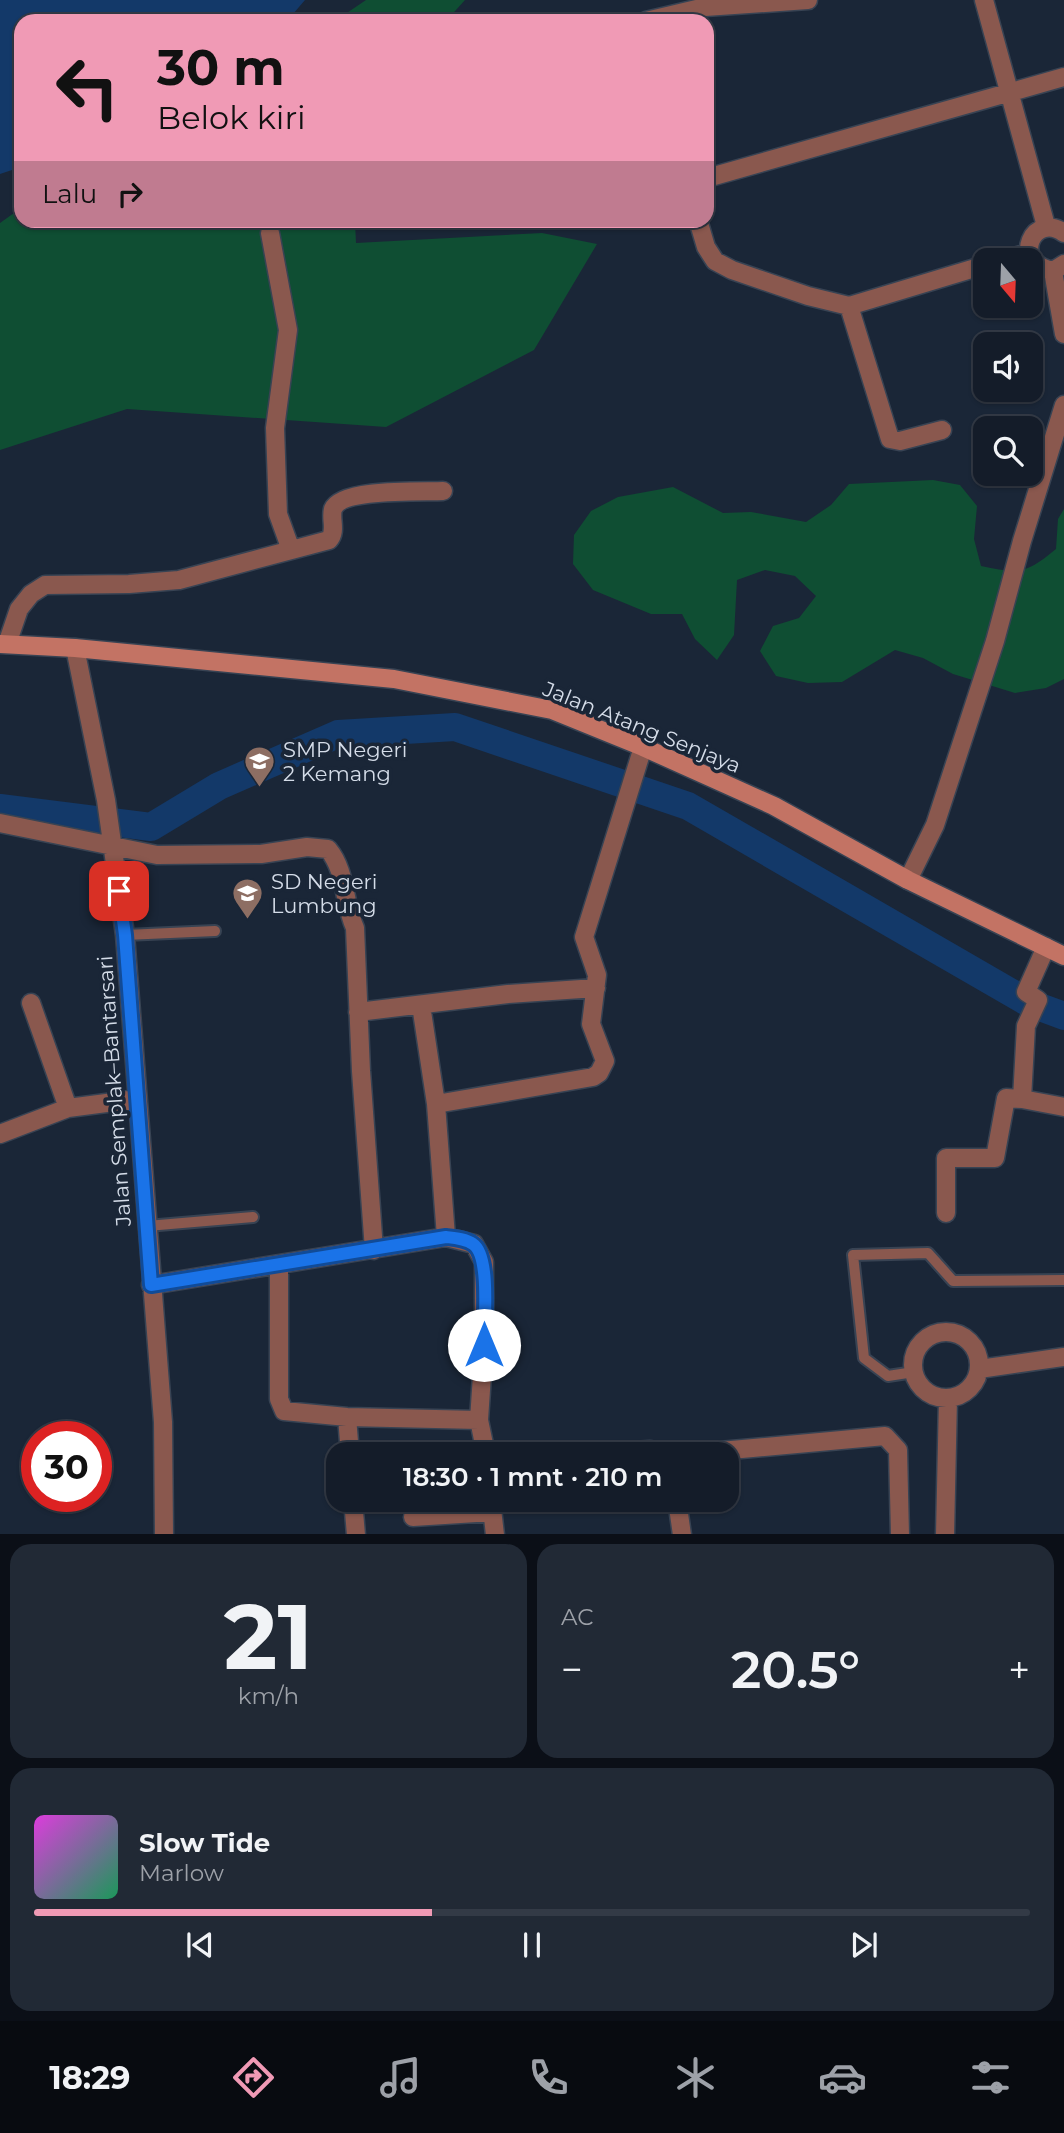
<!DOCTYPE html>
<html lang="id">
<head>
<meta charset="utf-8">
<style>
	body { margin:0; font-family:Montserrat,sans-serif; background:#212935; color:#f1f3f6; height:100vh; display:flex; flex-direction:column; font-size:26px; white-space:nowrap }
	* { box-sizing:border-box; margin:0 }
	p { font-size:23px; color:#9da1a8 }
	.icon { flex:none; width:38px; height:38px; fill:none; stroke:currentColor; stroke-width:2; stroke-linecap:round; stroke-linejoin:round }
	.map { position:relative; height:1534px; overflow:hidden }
	.details { display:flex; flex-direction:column; gap:10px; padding:10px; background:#0b0f17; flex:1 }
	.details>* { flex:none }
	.hud { position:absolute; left:14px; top:14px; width:700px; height:214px; border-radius:21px; box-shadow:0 2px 5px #0004,0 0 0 2px #333a46; background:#f09ab5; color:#111; overflow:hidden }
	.needle { width:46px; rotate:161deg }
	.tools { position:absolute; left:973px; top:248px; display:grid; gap:14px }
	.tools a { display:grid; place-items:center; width:70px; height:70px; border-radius:14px; background:#141c29; box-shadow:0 2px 5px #0004,0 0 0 2px #333a46; font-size:35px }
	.speed { position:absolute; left:21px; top:1421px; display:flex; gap:14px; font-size:35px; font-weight:700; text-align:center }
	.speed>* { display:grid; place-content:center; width:91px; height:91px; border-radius:50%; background:#141c29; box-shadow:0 2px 5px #0004,0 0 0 2px #333a46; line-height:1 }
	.speed .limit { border:10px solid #d22; background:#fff; color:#111 }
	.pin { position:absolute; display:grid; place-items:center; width:60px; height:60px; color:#fff; margin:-30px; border-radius:14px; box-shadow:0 4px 10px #0006 }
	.me { position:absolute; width:77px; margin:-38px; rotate:0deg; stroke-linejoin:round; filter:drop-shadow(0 0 5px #0008) }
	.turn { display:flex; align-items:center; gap:24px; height:147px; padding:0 28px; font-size:32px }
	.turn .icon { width:91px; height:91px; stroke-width:2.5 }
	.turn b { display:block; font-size:49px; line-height:60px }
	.then { display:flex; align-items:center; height:66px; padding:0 28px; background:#0003; gap:14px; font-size:26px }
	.big { font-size:52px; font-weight:600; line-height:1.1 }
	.details .card { flex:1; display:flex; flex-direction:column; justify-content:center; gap:10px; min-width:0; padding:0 24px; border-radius:21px; background:#212935 }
	.details .dial { align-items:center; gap:0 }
	.dial b { font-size:91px; line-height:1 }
	.song { display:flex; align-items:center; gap:21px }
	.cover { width:84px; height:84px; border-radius:10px; background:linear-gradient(135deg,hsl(300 70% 55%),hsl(150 70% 35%)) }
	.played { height:7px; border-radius:4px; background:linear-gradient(90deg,#f09ab5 40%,#333a46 40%) }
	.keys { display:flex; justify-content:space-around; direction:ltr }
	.heat { display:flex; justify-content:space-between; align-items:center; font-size:38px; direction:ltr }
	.details .tiles { flex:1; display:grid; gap:10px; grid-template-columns:1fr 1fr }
	.card:last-child { grid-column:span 2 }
	.trip { position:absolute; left:326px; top:1442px; width:413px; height:70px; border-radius:21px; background:#141c29; box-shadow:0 2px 5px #0004,0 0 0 2px #333a46; font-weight:600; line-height:70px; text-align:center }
	.menu { display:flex; height:112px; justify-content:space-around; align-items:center; background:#080b10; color:#9da1a8 }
	.menu .icon { width:49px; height:49px }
	.menu .selected { color:#f09ab5 }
	.menu b { font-size:32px; color:#f1f3f6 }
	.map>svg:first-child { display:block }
	.green { fill:#0f4e33 }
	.water { fill:#133969 }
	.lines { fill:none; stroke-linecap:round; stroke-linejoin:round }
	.canal { stroke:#133969; stroke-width:28 }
	.lane-casing { stroke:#384353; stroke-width:14 }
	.street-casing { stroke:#384353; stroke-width:21 }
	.secondary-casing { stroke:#384353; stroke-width:21 }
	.lane { stroke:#8a584e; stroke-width:10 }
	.street { stroke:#8a584e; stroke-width:18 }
	.secondary { stroke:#c37364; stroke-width:18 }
	.route-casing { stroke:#114b97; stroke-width:18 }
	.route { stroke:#1a73e8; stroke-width:12 }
	.labels { text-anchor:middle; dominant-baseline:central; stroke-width:7; stroke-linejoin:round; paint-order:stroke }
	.street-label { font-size:21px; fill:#d4dce8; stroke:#1a2637 }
	.poi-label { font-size:21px; fill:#d4dce8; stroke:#1a2637; text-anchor:start }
</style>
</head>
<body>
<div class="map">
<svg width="1064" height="1535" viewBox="0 0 1064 1535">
	<rect width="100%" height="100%" fill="#1a2637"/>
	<!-- green -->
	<path class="green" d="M366,0h99l-19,21h-111z
		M21,208v12l334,1 1,22 186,-10 55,11 -63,106 -148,77 -259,-18 -127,41v-227z
		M933,480l27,5 17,21 -3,33 7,27c38,8 45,8 75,-17l2,-30 6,-10v170l-18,9 -31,5 -62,-19 -30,-16 -28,-8 -53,32 -34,1 -32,-7 -16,-25 13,-25 26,-8 17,-22 -21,-20 -30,-6 -28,10 -3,55 -17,25 -22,-21 -13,-25h-31l-58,-24 -20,-26 1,-29 17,-24 27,-14 55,-10 50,26 28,-1 55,10 25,-17 18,-21z"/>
	<!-- water -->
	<path class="water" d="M0,0h305l-18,21h-266v146l-21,7z"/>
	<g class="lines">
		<!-- canal -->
		<path class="canal" d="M0,808l151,19 68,-41 119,-52 117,-7 233,79 341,197 35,13"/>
		<defs>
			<path id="lane" d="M125,935l90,-4
				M147,1226l106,-9
				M914,1372l-26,4 -24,-18 -11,-103 75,-2 25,28 111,-1"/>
			<path id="street" d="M984,0l62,226
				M646,21l59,-14 103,-7
				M707,178l357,-101
				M698,220l8,27 9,14 17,9 76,26 41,10 136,-41
				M270,233l18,97 -13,98 3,86 13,36
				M1064,233c-30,-22 -55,29 -11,38l11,-7
				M999,261l30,-8
				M1053,271l11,63
				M849,306l41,133 10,2 42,-11
				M7,644l12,-35 12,-15 14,-9 84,-1 50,-4 150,-40c8,-9 1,-21 4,-31 8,-21 90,-17 110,-18
				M75,648l31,152 19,135 38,487 1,113
				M0,823l157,32 104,-1 46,-7 21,2c19,23 15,53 27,79l6,143 13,179
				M908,880l27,-55 60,-184 27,-100 42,-136
				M31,1003l37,105
				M421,1005l15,99
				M358,1012l150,-18 88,-6
				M1022,1099l42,8
				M0,1134l68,-26 69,-9
				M946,1213v-55h49l11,-60 16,1 4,-73 12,-26 -12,-8 20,-45
				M279,1265v134l5,12 63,6 132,3
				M151,1285l295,-48
				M913 1365a33 33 0 1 1 66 0a33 33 0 1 1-66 0Z
				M979,1369l85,-12
				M347,1417l3,37
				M698,1453l187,-17 13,14 2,85
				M486,1454l-7,-34 5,-75v-83l-10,-18 -28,-7 -10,-133 157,-27 6,-4 6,-12 -14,-37 6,-49 -13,-38 59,-190
				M580,1454l70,-4 16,4
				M353,1500l3,35
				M491,1500l4,35
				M677,1500l5,35
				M413,1517l79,-5
				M945,1535l3,-137"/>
			<path id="secondary" d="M0,644l75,4 319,31 158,31 91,37 131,59 134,74 156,76"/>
		</defs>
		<!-- lane casing -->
		<use href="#lane" class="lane-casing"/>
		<!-- street casing -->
		<use href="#street" class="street-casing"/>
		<!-- secondary casing -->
		<use href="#secondary" class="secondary-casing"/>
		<!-- lane -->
		<use href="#lane" class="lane"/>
		<!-- street -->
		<use href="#street" class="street"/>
		<!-- secondary -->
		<use href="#secondary" class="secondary"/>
	</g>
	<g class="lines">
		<defs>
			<path id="route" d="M119,891l6,44 26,350 295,-48c9,1 20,2 27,7 18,12 11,80 11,101"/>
		</defs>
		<!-- route casing -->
		<use href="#route" class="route-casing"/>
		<!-- route -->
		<use href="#route" class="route"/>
	</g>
	<!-- icons -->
	<defs>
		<symbol id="school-pin" viewBox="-11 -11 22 30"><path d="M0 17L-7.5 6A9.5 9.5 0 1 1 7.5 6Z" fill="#8d6e63" stroke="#1a2637"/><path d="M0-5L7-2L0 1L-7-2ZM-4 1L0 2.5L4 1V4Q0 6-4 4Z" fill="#fff"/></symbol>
	</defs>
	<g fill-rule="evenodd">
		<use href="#school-pin" x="242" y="744" width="35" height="47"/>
		<use href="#school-pin" x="230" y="876" width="35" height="47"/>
	</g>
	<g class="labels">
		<!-- street labels -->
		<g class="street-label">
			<text transform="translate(642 727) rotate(22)">Jalan Atang Senjaya</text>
			<text transform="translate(114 1091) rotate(-94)">Jalan Semplak–Bantarsari</text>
		</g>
		<!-- poi labels -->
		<g class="poi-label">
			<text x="283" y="749">SMP Negeri<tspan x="283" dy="24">2 Kemang</tspan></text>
			<text x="271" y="881">SD Negeri<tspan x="271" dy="24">Lumbung</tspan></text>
		</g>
	</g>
</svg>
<div class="tools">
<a><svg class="needle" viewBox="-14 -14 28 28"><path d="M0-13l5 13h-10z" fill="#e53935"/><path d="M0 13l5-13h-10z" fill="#9da1a8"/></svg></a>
<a><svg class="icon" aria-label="sound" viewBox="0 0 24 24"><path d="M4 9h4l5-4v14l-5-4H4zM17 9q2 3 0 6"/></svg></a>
<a><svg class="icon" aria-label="search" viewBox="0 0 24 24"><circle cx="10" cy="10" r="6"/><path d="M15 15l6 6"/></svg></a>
</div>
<div class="speed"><div class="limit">30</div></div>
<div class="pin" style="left:119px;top:891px;background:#d93025"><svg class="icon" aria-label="arrive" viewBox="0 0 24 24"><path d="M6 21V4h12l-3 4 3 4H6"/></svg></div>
<svg class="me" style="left:484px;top:1345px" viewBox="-20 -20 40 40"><circle r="19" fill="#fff"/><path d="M0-13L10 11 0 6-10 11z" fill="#1a73e8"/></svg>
<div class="trip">18:30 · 1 mnt · 210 m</div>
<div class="hud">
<div class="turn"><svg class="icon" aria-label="left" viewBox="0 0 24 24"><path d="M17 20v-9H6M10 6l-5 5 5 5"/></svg><div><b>30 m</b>Belok kiri</div></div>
<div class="then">Lalu<svg class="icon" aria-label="right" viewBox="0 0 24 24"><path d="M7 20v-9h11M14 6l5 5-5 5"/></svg></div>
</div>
</div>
<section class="details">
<div class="tiles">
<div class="card dial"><b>21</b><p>km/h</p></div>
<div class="card"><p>AC</p>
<div class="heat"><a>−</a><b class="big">20.5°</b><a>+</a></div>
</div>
<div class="card">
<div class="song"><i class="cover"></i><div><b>Slow Tide</b><p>Marlow</p></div></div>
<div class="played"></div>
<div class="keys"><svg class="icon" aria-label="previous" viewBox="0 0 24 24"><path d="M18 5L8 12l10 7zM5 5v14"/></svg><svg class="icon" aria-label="pause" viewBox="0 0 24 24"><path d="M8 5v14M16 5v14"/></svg><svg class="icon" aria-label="next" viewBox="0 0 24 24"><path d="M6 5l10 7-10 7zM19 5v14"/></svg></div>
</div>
</div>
</section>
<nav class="menu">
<b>18:29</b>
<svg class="icon selected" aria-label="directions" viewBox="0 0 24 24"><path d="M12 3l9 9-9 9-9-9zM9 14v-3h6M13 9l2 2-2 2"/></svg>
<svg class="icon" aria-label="music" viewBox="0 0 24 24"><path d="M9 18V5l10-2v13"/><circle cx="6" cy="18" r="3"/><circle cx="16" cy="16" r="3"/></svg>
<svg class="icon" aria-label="phone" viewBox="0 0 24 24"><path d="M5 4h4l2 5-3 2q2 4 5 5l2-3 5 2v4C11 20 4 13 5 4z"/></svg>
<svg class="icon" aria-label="climate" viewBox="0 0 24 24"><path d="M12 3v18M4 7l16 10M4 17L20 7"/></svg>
<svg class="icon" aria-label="car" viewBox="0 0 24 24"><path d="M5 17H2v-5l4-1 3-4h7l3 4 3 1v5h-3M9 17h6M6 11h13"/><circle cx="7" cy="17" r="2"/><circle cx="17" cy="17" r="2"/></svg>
<svg class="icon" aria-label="filters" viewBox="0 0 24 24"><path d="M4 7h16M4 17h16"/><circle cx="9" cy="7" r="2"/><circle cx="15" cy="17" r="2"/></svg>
</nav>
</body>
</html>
